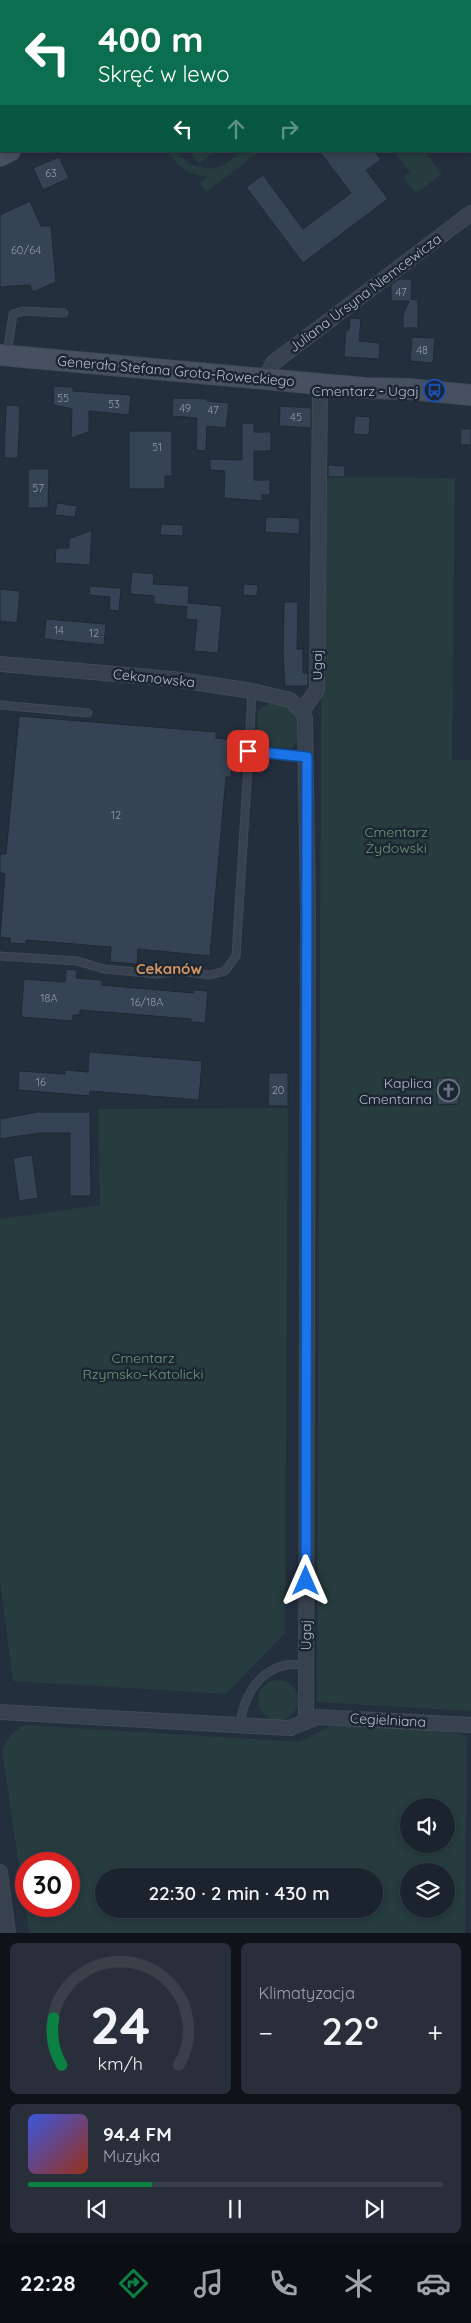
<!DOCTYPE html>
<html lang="pl">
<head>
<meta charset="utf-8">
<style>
	body { margin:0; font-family:Quicksand,sans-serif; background:#282f3a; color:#f1f3f6; height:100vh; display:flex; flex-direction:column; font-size:19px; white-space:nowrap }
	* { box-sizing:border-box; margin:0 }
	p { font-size:16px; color:#a0a4aa }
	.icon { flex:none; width:28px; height:28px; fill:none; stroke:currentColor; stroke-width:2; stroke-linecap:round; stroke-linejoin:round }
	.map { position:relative; height:1933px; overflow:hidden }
	.details { display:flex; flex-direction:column; gap:10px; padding:10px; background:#0f1319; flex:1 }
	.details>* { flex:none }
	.guide { position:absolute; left:0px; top:0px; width:471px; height:152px; box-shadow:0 2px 8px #0003,0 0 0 1px #39404a; background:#0b6e4f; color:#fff; overflow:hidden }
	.buttons { position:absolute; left:400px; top:1798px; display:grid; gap:10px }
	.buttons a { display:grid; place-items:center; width:55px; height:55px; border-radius:50%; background:#1b232e; box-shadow:0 2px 8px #0003,0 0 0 1px #39404a; font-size:25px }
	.speed { position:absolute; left:15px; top:1852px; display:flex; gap:10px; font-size:25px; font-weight:700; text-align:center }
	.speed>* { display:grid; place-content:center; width:65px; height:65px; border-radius:50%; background:#1b232e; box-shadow:0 2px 8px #0003,0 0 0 1px #39404a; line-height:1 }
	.speed .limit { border:8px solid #d22; background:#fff; color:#111 }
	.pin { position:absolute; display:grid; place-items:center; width:42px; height:42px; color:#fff; margin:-21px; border-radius:10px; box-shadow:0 2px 8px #0006 }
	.me { position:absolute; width:55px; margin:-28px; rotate:0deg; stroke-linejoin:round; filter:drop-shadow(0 0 4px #0008) }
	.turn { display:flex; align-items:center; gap:18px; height:105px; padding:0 15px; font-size:22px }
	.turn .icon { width:65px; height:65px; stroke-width:2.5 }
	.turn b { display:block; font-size:35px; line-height:42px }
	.lanes { display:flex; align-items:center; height:48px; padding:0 15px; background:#0003; justify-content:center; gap:25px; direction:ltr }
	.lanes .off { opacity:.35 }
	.big { font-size:38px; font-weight:600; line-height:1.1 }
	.details .card { flex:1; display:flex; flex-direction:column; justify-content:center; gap:8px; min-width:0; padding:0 18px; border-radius:8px; background:#282f3a }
	.details .dial { align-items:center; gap:0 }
	.dial svg { height:130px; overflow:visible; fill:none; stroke:#39404a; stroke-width:7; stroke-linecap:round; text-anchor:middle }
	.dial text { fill:#f1f3f6; stroke:none }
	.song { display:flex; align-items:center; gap:15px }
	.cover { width:60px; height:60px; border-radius:8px; background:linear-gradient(135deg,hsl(230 70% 55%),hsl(10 70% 35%)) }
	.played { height:5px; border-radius:2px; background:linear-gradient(90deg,#0b8043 30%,#39404a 30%) }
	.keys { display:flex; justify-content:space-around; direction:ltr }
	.heat { display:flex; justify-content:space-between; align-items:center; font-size:28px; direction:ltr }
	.details .tiles { flex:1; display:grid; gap:10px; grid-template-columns:1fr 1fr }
	.card:last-child { grid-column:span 2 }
	.trip { position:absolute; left:95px; top:1868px; width:288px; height:50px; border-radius:25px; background:#1b232e; box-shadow:0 2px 8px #0003,0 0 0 1px #39404a; font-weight:600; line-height:50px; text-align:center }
	.tab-bar { display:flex; height:80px; justify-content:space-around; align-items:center; background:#0b0e12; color:#a0a4aa }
	.tab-bar .icon { width:35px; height:35px }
	.tab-bar .active { color:#0b8043 }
	.tab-bar b { font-size:22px; color:#f1f3f6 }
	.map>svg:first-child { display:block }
	.green { fill:#263c3f; fill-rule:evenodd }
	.building { fill:#364354; stroke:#1f2835 }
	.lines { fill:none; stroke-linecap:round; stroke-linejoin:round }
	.lane-casing { stroke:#414a57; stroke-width:9 }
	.street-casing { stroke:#414a57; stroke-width:16 }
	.secondary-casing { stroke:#414a57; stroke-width:22 }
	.lane { stroke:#38414e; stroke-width:7 }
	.street { stroke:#38414e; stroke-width:14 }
	.secondary { stroke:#465061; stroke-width:20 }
	.route-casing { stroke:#114b97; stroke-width:12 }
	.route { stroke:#1a73e8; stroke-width:9 }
	.labels { text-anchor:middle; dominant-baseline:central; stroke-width:5; stroke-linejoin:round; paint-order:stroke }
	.number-label { font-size:11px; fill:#929caa }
	.street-label { font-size:14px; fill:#b4bcc9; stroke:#1d2633 }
	.poi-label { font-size:14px; fill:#b4bcc9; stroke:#1d2633; text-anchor:end }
	.park-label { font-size:14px; fill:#6b9a76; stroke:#1d2633 }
	.neighbourhood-label { font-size:15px; font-weight:bold; fill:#d59563; stroke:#1d2633 }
</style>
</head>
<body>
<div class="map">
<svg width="471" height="1933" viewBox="0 0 471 1933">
	<rect width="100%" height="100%" fill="#242f3e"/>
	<!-- green -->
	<path class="green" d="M168,151h9l12,13 20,5 13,-3 21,-15h17l-54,41 -6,-9 8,-6c-18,-2 -31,-9 -40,-26z
		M189,151h23l1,2 -14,11z
		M397,151h28l17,23 -26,20 -13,-17 7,-5 -15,-19z
		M322,477l133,1 -3,282h19v951l-154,-9z
		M272,703c24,5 27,12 27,36l-7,9 -30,-2 -5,-2 1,-32 4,-5z
		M288,1108l-3,525 -59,61 -213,-13 -13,-100v-362l100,-14 -2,-96z
		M258 1700a20 20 0 1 1 40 0a20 20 0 1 1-40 0Z
		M25,1725l275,17 30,-16 115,4 22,7 -2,196h-436l-27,-182c3,-10 13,-23 23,-26zM409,1806h37v38h-37zM26,1864h43v42h-43zM409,1871h37v38h-37zM104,1876h270v33h-270z"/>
	<!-- building -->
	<path class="building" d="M319,151h55l7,9 -15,10 22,29 -85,64 -57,-76 17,-12 40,54 48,-36z
		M59,157l10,21 -26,12 -10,-22z
		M30,201l11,25h10l5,56 -23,10 -3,-7 -30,2v-72z
		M399,279h13l-1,20 7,1v28h-15v-13l6,-14h-18v-16z
		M350,318l11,1 -2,22 21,2 -1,16 -35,-2 2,-27h3z
		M412,337l23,1 -2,25 -23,-2z
		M54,386l19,1v4l58,4 -2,20 -40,-4v21l-18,6 1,-29 -19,-4z
		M173,398l34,1v2l22,2 -3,25 -19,-2 -1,25 -10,-1 1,-32 -25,-2z
		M6,405l14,1 -2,52h-14z
		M280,406l31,2v20l-32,-2z
		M355,416l15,1 -1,18 -16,-1z
		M242,423h12v9h17v19h-17v29h16v15h-8v6l-38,-3 1,-27 -15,-1v-11l32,1z
		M461,429h10v16h-11z
		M129,431h43v45h-7v13h-36z
		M328,465l17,1v11h-17z
		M28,469h21l-1,39h-20z
		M57,503l20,3 -2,11 -20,-2z
		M266,517l34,1 -1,16 -34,-2z
		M161,524l22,1v11l-23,-1z
		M92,530l-2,35 -35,-2 1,-15h13v-9z
		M132,572l22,2 -1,10 36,2 -1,17 34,3 -4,47 -24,-2 3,-31 -11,-1 1,-12 -33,-3v-8l-24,-2z
		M244,584l14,1 -1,11 -14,-1z
		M90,586l31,2 -2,23 -10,-1 1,-13 -21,-2z
		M0,589l20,2 -3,32 -17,-2z
		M284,602h14l-1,47h6v24h5v13h-23l-2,-32z
		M46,619l60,5 -2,21 -60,-6z
		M19,716l197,16v6l18,2 -3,37h-5l-16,179 -72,-7 -1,15 -27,-2 1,-15 -85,-7v4l-16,-1v-5l-10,-1 5,-63 -5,-1v-19h6z
		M66,969l11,1 -1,8 26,2v5l92,8v-3l14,1 -3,32 -14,-1v-3l-111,-9v5h-7l-1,6 -51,-4 3,-38 41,3z
		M89,1052l113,9 -3,39 -109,-9v5l-72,-6 1,-19 46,3v-4l23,2z
		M269,1073h19v33h-20z
		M437,1078h20l2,26 -22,1z
		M37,1112h53l1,84h-21v-63h-30l-40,6v-20z
		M32,1155l6,43 -19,3 -6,-43z"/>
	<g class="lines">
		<defs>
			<path id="lane" d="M7,355l6,-41 10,-3 41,2
				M252,691l-3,60 58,6
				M0,705l88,8
				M0,956l77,5 27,8 53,5 22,-3 31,4 15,-4 11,-15 13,-205
				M240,1726c2,-26 17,-55 46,-61 6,-1 13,0 19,-1"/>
			<path id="street" d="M265,379l8,-16 198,-150
				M0,664l173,15 79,12 38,9 12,11 3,7 3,194 -2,810
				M302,711l15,-21 3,-306
				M0,1712l290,16 27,-11 154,8
				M0,1872l8,61"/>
			<path id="secondary" d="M273,1l2,-1
				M0,156l10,-5
				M0,355l364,33 45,1 62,6"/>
		</defs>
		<!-- lane casing -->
		<use href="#lane" class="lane-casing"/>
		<!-- street casing -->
		<use href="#street" class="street-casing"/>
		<!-- secondary casing -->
		<use href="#secondary" class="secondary-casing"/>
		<!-- lane -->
		<use href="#lane" class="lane"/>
		<!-- street -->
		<use href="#street" class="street"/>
		<!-- secondary -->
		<use href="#secondary" class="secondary"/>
	</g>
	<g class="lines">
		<defs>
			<path id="route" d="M248,751l59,6 -1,824"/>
		</defs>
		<!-- route casing -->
		<use href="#route" class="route-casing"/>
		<!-- route -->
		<use href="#route" class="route"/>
	</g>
	<!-- icons -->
	<defs>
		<symbol id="bus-ring" viewBox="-11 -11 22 22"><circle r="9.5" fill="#1d2633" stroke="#1a4fb4" stroke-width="1.5"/><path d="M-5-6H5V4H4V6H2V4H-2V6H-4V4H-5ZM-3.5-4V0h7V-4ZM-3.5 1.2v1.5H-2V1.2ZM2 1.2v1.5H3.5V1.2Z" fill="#1a4fb4"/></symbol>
		<symbol id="church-ring" viewBox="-11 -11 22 22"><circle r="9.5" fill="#1d2633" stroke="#6b7280" stroke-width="1.5"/><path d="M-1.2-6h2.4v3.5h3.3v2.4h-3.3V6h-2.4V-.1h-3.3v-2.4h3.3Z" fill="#6b7280"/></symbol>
	</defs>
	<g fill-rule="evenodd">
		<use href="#bus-ring" x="422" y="378" width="25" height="25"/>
		<use href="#church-ring" x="436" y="1078" width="25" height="25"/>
	</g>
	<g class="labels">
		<!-- number labels -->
		<g class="number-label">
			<text x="51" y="173">63</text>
			<text x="26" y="250">60/64</text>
			<text x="401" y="292">47</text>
			<text x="422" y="350">48</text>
			<text x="63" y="398">55</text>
			<text x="114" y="404">53</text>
			<text x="185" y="408">49</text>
			<text x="213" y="410">47</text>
			<text x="296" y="417">45</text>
			<text x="157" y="447">51</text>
			<text x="38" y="488">57</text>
			<text x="59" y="630">14</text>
			<text x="94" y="633">12</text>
			<text x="116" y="815">12</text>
			<text x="49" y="998">18A</text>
			<text x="147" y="1002">16/18A</text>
			<text x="41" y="1082">16</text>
			<text x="278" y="1090">20</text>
		</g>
		<!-- street labels -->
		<g class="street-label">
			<text transform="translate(365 293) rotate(-37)">Juliana Ursyna Niemcewicza</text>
			<text transform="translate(176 371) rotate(5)">Generała Stefana Grota-Roweckiego</text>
			<text transform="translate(317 665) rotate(-90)">Ugaj</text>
			<text transform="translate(154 678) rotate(6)">Cekanowska</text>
			<text transform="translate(306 1635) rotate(-89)">Ugaj</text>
			<text transform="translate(388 1720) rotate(3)">Cegielniana</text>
		</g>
		<!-- poi labels -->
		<g class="poi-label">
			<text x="419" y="391">Cmentarz - Ugaj</text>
			<text x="432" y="1083">Kaplica<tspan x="432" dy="16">Cmentarna</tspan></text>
		</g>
		<!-- park labels -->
		<g class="park-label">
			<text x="396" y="832">Cmentarz<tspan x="396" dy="16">Żydowski</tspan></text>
			<text x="143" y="1358">Cmentarz<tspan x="143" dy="16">Rzymsko–Katolicki</tspan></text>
		</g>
		<!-- neighbourhood labels -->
		<g class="neighbourhood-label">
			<text x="169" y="968">Cekanów</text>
		</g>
	</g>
</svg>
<div class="buttons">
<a><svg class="icon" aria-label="sound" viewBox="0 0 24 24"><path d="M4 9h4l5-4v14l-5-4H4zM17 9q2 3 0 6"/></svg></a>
<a><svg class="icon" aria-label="layers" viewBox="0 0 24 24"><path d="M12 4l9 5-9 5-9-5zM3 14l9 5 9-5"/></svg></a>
</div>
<div class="speed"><div class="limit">30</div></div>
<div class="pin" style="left:248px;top:751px;background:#d93025"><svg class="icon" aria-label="arrive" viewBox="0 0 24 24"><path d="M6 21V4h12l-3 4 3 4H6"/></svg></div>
<svg class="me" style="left:306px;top:1581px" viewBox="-20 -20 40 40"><path d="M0-17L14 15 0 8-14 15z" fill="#1a73e8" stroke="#fff" stroke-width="4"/></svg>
<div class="trip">22:30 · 2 min · 430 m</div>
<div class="guide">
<div class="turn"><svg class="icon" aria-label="left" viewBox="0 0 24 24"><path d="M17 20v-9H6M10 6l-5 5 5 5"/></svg><div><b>400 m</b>Skręć w lewo</div></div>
<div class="lanes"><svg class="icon" aria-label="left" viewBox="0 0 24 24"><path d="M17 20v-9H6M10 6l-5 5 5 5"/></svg><svg class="icon off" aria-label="ahead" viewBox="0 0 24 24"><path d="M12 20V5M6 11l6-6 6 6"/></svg><svg class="icon off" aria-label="right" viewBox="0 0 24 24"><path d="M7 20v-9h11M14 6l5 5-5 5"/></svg></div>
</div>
</div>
<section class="details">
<div class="tiles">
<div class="card dial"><svg viewBox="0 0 100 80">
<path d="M14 69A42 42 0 1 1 86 69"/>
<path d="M14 69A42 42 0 0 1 9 40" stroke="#0b8043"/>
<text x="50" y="56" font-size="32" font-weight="700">24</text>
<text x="50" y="72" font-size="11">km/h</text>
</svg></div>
<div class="card"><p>Klimatyzacja</p>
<div class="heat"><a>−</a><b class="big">22°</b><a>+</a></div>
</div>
<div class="card">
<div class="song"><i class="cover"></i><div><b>94.4 FM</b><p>Muzyka</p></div></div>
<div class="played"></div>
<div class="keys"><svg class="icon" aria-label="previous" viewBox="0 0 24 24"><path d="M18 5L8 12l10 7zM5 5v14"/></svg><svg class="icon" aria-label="pause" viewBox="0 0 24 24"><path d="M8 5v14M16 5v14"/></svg><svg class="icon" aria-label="next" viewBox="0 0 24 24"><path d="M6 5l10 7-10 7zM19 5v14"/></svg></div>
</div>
</div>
</section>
<nav class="tab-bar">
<b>22:28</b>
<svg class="icon active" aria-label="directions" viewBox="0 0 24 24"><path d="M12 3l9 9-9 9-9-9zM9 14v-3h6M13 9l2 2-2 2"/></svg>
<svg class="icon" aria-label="music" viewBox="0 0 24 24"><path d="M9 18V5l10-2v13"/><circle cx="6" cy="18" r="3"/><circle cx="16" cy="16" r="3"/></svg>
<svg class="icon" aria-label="phone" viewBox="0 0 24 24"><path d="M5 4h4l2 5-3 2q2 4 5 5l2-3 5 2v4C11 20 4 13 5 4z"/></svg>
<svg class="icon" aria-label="climate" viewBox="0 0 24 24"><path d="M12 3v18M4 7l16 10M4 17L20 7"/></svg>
<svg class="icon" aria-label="car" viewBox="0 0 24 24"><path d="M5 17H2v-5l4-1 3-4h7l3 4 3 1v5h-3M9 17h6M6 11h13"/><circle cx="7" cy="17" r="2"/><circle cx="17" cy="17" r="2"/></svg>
</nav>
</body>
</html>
